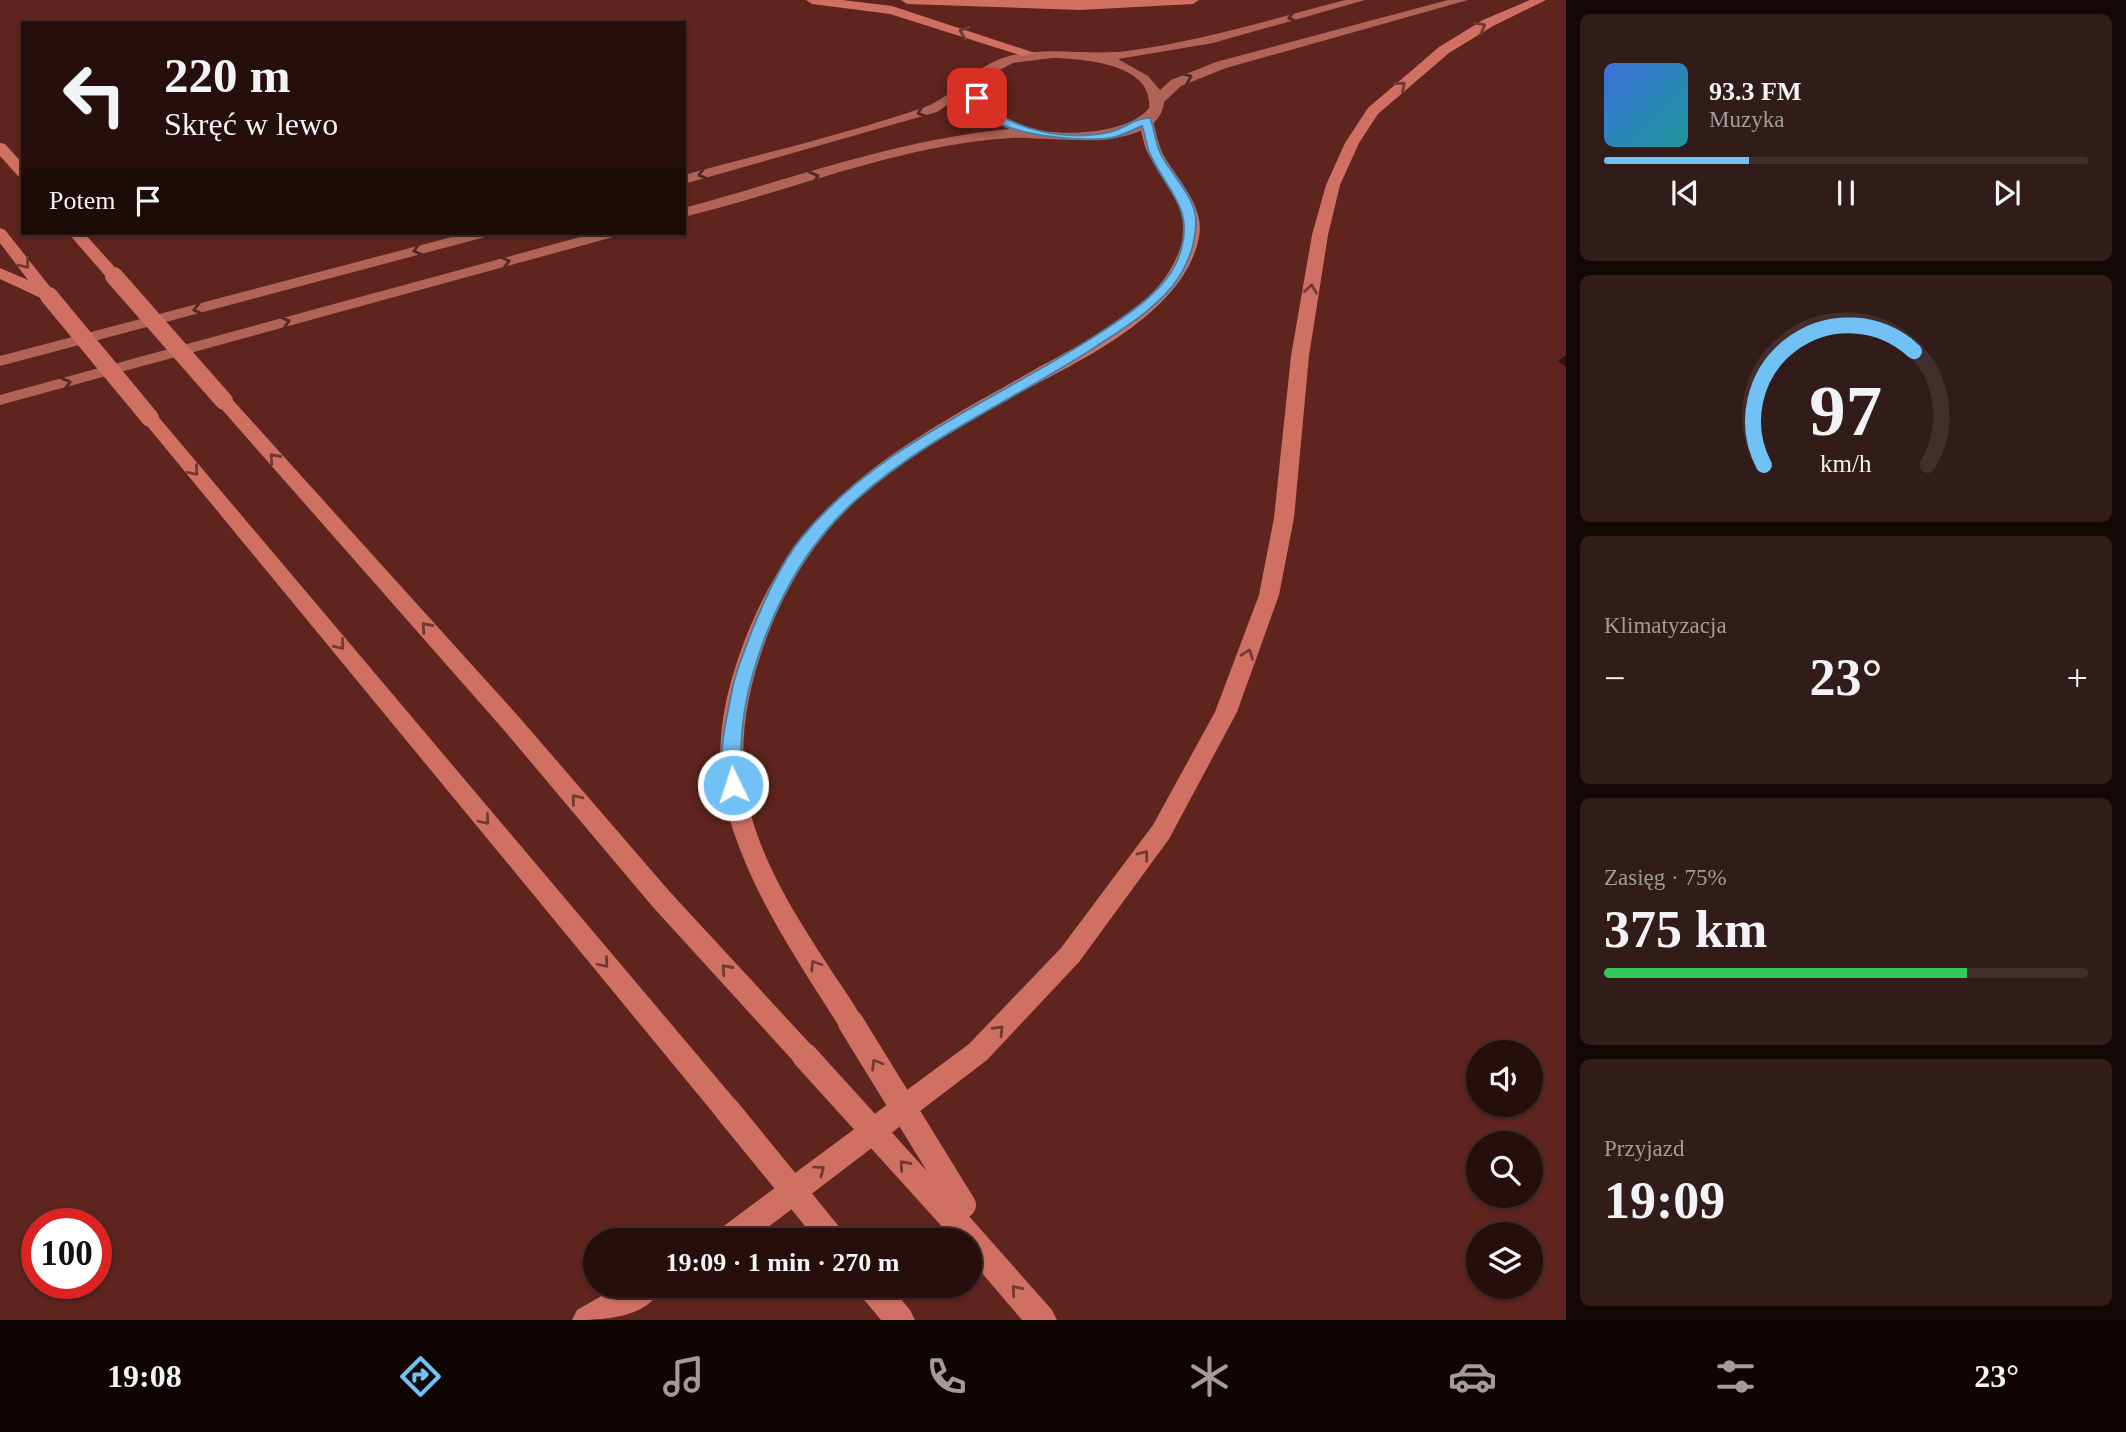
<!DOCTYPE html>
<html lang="pl">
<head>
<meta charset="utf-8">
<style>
	body { margin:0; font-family:"Times New Roman",serif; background:#311c19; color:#f1f3f6; height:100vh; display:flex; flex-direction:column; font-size:26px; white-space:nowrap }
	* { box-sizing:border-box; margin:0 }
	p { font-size:23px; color:#a39c9d }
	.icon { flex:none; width:38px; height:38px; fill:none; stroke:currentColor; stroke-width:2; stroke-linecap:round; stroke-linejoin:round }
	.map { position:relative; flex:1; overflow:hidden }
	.drawer { display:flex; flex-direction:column; gap:14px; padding:14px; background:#140806; width:560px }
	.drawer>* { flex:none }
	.hud { position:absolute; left:21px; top:21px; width:665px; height:214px; border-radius:0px; box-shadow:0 2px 5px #0004,0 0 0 2px #422e2c; background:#250e0b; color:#f1f3f6; overflow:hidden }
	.fabs { position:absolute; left:1466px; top:1040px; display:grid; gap:14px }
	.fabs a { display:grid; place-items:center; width:77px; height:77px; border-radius:50%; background:#250e0b; box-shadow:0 2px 5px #0004,0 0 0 2px #422e2c; font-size:35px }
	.speed { position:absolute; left:21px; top:1208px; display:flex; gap:14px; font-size:35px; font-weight:700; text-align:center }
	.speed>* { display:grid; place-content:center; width:91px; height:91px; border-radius:50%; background:#250e0b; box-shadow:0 2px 5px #0004,0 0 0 2px #422e2c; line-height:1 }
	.speed .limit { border:10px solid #d22; background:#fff; color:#111 }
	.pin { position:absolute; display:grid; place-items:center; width:60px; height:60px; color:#fff; margin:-30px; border-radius:14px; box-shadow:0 4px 10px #0006 }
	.me { position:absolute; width:77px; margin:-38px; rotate:356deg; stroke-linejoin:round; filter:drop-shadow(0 0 5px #0008) }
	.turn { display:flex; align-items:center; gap:24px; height:147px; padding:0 28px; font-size:32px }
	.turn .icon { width:91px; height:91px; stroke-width:2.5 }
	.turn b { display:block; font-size:49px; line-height:60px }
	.then { display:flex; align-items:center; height:66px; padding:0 28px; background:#0003; gap:14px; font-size:26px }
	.big { font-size:52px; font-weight:800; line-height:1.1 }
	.drawer .widget { flex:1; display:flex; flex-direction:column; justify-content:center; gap:10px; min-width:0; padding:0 24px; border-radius:10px; background:#311c19 }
	.drawer .dial { align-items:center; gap:0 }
	.dial svg { height:182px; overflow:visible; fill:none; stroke:#422e2c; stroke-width:7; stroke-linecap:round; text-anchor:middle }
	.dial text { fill:#f1f3f6; stroke:none }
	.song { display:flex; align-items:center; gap:21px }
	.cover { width:84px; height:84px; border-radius:10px; background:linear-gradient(135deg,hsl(220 70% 55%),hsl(180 70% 35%)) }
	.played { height:7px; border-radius:4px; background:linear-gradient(90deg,#72c1f5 30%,#422e2c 30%) }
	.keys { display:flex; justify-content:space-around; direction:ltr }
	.heat { display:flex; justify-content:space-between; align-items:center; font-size:38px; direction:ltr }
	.charge { height:10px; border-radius:5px; background:linear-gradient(90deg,#34c759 75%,#422e2c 0) }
	.trip { position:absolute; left:583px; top:1228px; width:399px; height:70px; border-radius:35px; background:#250e0b; box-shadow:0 2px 5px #0004,0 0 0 2px #422e2c; font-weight:800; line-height:70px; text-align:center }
	.tabs { display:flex; height:112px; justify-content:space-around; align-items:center; background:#0f0604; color:#a39c9d }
	.tabs .icon { width:49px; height:49px }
	.tabs .active { color:#72c1f5 }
	.tabs b { font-size:32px; color:#f1f3f6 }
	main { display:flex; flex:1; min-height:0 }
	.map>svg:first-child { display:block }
	.green { fill:#5e241d; fill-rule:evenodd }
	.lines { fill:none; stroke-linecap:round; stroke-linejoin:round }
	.primary { fill:#b26357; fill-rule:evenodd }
	.motorway { fill:#d07062; fill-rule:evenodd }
	.motorway-bridge-far1 { stroke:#d07062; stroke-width:18 }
	.motorway-bridge { stroke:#d07062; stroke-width:26 }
	.oneway { stroke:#512a25 }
	.oneway2 { stroke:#703a32 }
	.route { fill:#72c1f5; stroke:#4a7d9f; stroke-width:2 }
</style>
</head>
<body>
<main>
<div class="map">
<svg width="1566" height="1320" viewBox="0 0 1566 1320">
	<rect width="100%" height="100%" fill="#31130f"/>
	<!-- green -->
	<path class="green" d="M0,0h1566v355l-8,6 8,6v953h-1566zM23,23h661v210h-661zM1479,1052h52v52h-52zM1479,1143h52v52h-52zM37,1223h59v60h-59zM1479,1234h52v52h-52zM595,1241h375v45h-375z"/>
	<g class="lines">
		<!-- primary -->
		<path class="primary" d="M1345,0h20l-152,43 -95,16 30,17 12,14 11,-10 45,-18 232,-62h20l-242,68 -45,18 -17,16c-5,54 -121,34 -154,36 -111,7 -219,53 -326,79v-9c107,-29 215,-69 326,-79 -19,-7 -37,-18 -39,-40l-34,23 -253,72v-9c80,-22 163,-41 241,-68 30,-11 49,-41 81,-50 40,-12 80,-1 121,-6 74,-10 146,-32 218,-51zM1052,58c30,1 102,5 97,50 -27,35 -149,34 -164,-10 -2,-8 0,-14 1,-21l27,-14z
			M467,233h25l-3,3 -489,130v-10z
			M595,233h25l-3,3 -617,169v-10z"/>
		<!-- motorway -->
		<path class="motorway" d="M806,0h36l50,6 143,47 -12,3 -133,-42 -78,-10z
			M901,0h298l-6,4 -113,6 -173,-6z
			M1530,0h16l-53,26 -44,27 -71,61 -19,29 -19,42 -12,50 -19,121 -15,162 -15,77 -42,117 -68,127 -90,123 -92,98 -237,181h-37l4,-10 252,-187 92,-96 92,-123 62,-113 44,-117 15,-77 17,-162 21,-121 14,-50 19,-42 23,-35 71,-61 44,-27z
			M1146,117l7,4c3,11 5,23 10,33 14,26 42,51 36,83 -16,83 -138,132 -204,169 -45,26 -91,52 -130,86 -48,43 -79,92 -101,153 -20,56 -28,111 -13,170 15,54 46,103 76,149 12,19 27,38 37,59l-4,8 -9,3 -9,-3c-42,-67 -89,-134 -112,-211 -17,-54 -10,-108 8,-161 54,-160 158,-211 296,-289 55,-31 132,-63 149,-131 8,-35 -24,-61 -37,-90 -3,-9 -5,-19 -7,-28z
			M0,143l5,1 18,20v13l-5,-1 -18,-20z
			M0,228l5,2 50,63v6h-12l-43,-20v-11l28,12 -28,-37z
			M68,233h16l36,40v6h-12z
			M224,396l6,1 289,320 151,175 144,156 4,8 -4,8 -9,4 -9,-4 -144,-158 -149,-177 -285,-324 -3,-4z
			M150,413l6,1 581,688 4,9 -4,9 -9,3 -9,-3 -575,-698 -3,-4z
			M950,1202l10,4 92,104 5,10h-35l-52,-61v-18h-17l-17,-25 4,-10z
			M619,1286h43c-13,33 -60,34 -90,34l5,-10z
			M857,1286h33l20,24 5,10h-34l-20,-24z"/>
		<!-- motorway-bridge-far1 -->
		<path class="motorway-bridge-far1" d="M114,276l110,125
			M49,296l101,122"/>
		<!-- motorway-bridge -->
		<path class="motorway-bridge" d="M851,1023l112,182
			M805,1056l145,160
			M728,1111l106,130"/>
	</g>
	<!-- one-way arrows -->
	<defs><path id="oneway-chevron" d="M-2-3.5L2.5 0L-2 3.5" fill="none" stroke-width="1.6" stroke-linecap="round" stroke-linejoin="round" transform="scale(1.75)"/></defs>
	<g class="oneway">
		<use href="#oneway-chevron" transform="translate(1293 17) rotate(165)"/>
		<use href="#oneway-chevron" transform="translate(1187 78) rotate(-24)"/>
		<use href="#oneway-chevron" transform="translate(922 112) rotate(161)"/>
		<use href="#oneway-chevron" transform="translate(703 174) rotate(165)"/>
		<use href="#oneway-chevron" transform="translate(814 177) rotate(-15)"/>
		<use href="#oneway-chevron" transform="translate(418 250) rotate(165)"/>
		<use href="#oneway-chevron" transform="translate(505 262) rotate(-15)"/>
		<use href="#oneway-chevron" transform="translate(198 309) rotate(165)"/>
		<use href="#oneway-chevron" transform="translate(285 322) rotate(-15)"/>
		<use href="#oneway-chevron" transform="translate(66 383) rotate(-15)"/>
	</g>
	<g class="oneway2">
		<use href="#oneway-chevron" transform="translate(1481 27) rotate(-28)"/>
		<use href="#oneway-chevron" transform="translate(964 32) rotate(-160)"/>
		<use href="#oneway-chevron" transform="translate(1401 86) rotate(-41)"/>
		<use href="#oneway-chevron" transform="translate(25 264) rotate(52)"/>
		<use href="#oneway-chevron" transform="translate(1311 289) rotate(-81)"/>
		<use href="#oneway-chevron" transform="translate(274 458) rotate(-132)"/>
		<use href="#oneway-chevron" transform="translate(194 471) rotate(50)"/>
		<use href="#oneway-chevron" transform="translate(426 627) rotate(-132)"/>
		<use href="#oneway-chevron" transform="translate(340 645) rotate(50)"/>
		<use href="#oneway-chevron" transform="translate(1248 654) rotate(-70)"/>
		<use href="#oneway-chevron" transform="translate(576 799) rotate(-130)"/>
		<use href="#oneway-chevron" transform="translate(485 820) rotate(50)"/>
		<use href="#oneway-chevron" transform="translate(1144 855) rotate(-53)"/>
		<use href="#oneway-chevron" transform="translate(604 963) rotate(50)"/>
		<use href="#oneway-chevron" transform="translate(815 965) rotate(-122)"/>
		<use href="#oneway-chevron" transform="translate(726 969) rotate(-132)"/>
		<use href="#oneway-chevron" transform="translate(999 1030) rotate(-47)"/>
		<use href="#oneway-chevron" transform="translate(876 1064) rotate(-122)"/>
		<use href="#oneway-chevron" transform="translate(904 1165) rotate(-132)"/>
		<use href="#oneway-chevron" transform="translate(820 1170) rotate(-37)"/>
		<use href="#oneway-chevron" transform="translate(1016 1290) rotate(-131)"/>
	</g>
	<!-- route -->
	<path class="route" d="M973,96h8c25,36 88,45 129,36 13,-3 26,-15 40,-14 5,11 5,25 11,36 10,20 37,45 35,70 -1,24 -9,44 -24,63 -20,24 -49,42 -75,59 -79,52 -170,90 -241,154 -42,38 -69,82 -90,135 -20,52 -28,95 -24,150l-3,5h-12c-13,-25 0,-73 5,-100 4,-21 13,-40 20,-60 13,-31 28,-66 50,-93 76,-93 198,-139 296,-203 29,-19 71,-45 82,-81 15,-47 -15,-63 -31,-101 -3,-8 -4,-18 -7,-26 -9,4 -20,10 -31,12 -29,5 -137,-3 -138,-42z"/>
</svg>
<div class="fabs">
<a><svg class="icon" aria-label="sound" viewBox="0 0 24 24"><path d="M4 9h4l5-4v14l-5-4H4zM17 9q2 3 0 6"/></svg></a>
<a><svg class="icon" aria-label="search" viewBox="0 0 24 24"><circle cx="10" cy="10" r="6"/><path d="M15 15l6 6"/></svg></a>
<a><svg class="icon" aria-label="layers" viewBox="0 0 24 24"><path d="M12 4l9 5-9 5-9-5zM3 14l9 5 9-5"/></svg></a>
</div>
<div class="speed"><div class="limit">100</div></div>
<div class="pin" style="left:977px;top:98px;background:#d93025"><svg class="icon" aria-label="arrive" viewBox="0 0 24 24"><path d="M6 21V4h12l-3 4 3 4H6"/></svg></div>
<svg class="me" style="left:733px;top:785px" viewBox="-20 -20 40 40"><circle r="17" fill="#72c1f5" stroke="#fff" stroke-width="3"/><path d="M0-11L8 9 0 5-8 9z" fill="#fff"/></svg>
<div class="trip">19:09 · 1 min · 270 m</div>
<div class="hud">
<div class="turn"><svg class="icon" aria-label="left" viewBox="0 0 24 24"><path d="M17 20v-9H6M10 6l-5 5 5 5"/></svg><div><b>220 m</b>Skręć w lewo</div></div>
<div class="then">Potem<svg class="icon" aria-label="arrive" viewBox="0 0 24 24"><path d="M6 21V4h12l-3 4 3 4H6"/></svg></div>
</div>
</div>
<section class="drawer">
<div class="widget">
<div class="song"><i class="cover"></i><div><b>93.3 FM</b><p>Muzyka</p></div></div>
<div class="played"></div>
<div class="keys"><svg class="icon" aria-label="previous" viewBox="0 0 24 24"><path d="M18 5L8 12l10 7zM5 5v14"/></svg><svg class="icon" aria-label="pause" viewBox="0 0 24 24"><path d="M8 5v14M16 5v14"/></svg><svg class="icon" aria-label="next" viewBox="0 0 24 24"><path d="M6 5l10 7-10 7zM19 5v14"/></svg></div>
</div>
<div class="widget dial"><svg viewBox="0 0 100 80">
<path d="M14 69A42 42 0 1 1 86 69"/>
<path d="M14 69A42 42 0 0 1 80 19" stroke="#72c1f5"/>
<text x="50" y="56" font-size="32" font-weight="700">97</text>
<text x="50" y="72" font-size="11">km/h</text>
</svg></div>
<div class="widget"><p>Klimatyzacja</p>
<div class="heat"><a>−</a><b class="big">23°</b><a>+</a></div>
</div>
<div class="widget"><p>Zasięg · 75%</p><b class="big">375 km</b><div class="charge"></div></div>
<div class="widget"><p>Przyjazd</p><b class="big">19:09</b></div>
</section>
</main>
<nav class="tabs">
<b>19:08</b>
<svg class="icon active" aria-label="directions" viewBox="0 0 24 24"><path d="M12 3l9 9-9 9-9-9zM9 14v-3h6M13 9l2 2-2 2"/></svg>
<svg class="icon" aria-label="music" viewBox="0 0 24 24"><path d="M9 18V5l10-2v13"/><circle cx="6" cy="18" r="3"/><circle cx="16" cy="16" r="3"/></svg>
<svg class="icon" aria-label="phone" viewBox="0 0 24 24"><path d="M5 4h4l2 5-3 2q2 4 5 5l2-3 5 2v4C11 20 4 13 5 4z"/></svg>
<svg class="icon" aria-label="climate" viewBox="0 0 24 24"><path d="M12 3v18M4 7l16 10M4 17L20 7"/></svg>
<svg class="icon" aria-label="car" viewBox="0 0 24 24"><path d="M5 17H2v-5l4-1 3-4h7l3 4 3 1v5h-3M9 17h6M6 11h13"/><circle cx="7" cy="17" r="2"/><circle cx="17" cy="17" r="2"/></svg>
<svg class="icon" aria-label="filters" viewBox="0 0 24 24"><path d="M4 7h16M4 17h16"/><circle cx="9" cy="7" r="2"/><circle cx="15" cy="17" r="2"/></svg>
<b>23°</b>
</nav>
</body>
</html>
